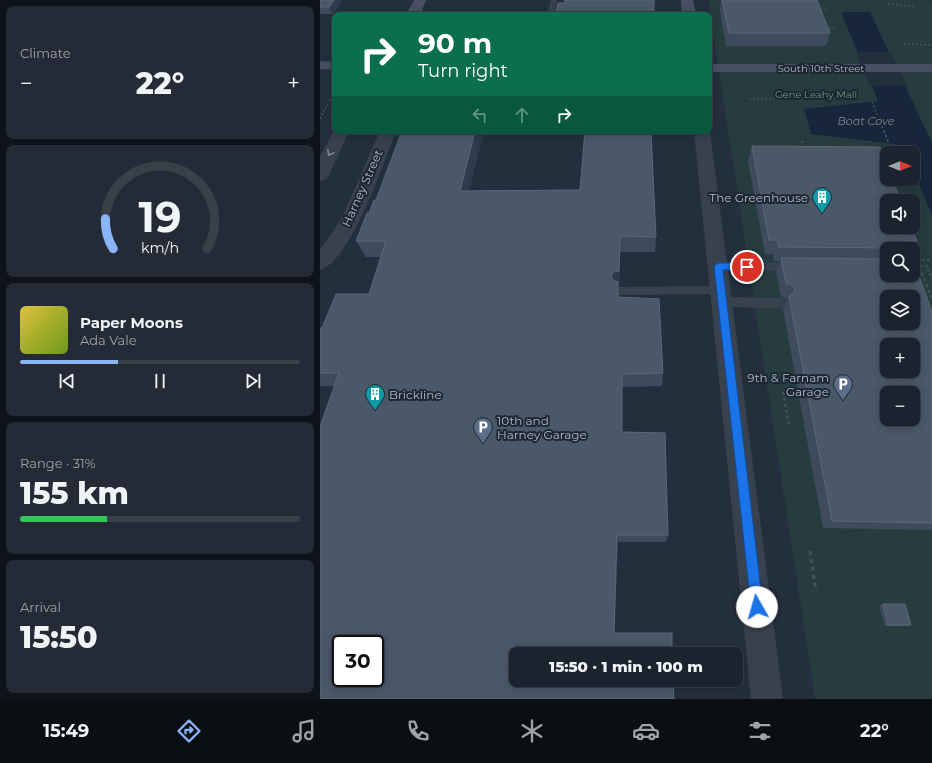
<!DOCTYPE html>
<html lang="en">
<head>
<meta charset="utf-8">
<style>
	body { margin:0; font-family:Montserrat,sans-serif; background:#242b36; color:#f1f3f6; height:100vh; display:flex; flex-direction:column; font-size:15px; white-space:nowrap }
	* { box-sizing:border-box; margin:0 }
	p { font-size:13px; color:#a0a4aa }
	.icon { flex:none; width:22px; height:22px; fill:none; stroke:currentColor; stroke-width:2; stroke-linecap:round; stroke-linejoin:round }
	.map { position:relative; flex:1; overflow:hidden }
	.side { display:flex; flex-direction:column; gap:6px; padding:6px; background:#0f1319; width:320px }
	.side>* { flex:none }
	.hud { position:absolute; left:12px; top:12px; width:380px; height:122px; border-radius:8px; box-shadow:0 2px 10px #0003,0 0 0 1px #39404a; background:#0b6e4f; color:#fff; overflow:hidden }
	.needle { width:26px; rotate:90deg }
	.buttons { position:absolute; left:560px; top:146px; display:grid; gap:8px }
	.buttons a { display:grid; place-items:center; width:40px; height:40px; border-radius:8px; background:#1b232e; box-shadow:0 2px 10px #0003,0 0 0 1px #39404a; font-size:20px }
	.speed { position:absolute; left:12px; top:635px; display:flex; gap:8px; font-size:20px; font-weight:700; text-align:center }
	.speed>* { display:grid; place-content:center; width:52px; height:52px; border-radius:50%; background:#1b232e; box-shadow:0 2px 10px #0003,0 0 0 1px #39404a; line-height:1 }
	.speed .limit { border:2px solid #111; border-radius:6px; background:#fff; color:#111 }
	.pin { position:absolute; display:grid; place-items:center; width:34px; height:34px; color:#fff; margin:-17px; border:2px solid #fff; border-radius:50%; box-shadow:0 1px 4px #0007 }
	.me { position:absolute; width:44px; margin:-22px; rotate:353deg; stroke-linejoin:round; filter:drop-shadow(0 0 3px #0008) }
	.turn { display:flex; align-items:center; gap:14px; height:84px; padding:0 20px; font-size:18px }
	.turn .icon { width:52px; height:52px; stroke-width:2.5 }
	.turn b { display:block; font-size:28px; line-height:34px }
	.lanes { display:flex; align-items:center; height:38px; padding:0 20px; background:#0003; justify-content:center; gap:20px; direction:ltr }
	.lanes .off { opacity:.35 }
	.big { font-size:30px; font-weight:800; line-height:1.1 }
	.side .card { flex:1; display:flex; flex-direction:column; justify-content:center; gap:6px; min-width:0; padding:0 14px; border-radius:8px; background:#242b36 }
	.side .dial { align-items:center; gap:0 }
	.dial svg { height:104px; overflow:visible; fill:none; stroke:#39404a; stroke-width:7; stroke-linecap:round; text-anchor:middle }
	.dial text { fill:#f1f3f6; stroke:none }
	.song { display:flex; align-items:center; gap:12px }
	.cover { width:48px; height:48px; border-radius:6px; background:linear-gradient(135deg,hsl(50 70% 55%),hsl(80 70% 35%)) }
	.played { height:4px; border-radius:2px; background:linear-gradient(90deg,#8ab4f8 35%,#39404a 35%) }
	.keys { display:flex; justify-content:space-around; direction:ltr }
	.heat { display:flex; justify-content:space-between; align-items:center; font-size:22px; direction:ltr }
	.charge { height:6px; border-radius:3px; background:linear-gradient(90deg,#34c759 31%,#39404a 0) }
	.trip { position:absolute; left:189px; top:647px; width:234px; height:40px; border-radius:8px; background:#1b232e; box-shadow:0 2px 10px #0003,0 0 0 1px #39404a; font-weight:800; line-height:40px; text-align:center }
	.tabs { display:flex; height:64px; justify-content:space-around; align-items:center; background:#0b0e12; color:#a0a4aa }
	.tabs .icon { width:28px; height:28px }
	.tabs .active { color:#8ab4f8 }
	.tabs b { font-size:18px; color:#f1f3f6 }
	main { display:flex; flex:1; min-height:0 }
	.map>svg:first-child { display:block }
	.green { fill:#263c3f; fill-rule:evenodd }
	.water { fill:#17263c }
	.pier { fill:#242f3e }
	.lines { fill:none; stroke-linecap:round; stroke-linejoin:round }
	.path-far3 { stroke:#3f5557; stroke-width:1.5; stroke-dasharray:2 2; stroke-linecap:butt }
	.path-far2 { stroke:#3f5557; stroke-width:2; stroke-dasharray:2.5 2.5; stroke-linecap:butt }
	.path-far1 { stroke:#3f5557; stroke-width:2.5; stroke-dasharray:3 3; stroke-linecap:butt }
	.path { stroke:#3f5557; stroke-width:3; stroke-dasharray:4 4; stroke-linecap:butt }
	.lane { fill:#38414e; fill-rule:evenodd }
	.street { fill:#38414e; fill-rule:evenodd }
	.secondary { fill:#465061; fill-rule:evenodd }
	.wall { fill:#3f4b5c }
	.shaded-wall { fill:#2f3b4b }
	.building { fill:#4b5868; stroke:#5c6777; fill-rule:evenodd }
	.oneway { stroke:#7c8592 }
	.route { fill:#1a73e8; stroke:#114b97 }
	.labels { text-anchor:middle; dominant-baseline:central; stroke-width:4; stroke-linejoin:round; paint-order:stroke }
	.far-street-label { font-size:10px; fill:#b4bcc9; stroke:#1d2633 }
	.far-park-label { font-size:10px; fill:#6b9a76; stroke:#1d2633 }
	.far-water-label { font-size:11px; font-style:italic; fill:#6d86a8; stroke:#1d2633 }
	.street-label { font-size:12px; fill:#b4bcc9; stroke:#1d2633 }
	.poi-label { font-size:12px; fill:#b4bcc9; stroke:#1d2633; text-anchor:end }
</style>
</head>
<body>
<main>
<section class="side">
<div class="card"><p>Climate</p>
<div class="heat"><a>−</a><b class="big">22°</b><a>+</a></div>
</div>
<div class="card dial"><svg viewBox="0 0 100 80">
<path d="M14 69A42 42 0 1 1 86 69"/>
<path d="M14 69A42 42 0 0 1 8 46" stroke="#8ab4f8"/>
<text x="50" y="56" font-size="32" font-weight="700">19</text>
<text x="50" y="72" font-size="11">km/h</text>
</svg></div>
<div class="card">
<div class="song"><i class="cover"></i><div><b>Paper Moons</b><p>Ada Vale</p></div></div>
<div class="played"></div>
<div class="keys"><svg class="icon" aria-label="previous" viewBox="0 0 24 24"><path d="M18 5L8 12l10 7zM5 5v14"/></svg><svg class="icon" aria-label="pause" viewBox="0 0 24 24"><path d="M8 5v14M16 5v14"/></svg><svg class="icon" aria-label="next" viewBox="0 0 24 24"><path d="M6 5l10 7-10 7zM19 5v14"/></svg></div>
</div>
<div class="card"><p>Range · 31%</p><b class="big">155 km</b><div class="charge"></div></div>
<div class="card"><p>Arrival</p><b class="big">15:50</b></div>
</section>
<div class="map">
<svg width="612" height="699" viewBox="0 0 612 699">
	<rect width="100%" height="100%" fill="#242f3e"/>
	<!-- green -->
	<path class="green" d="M388,0h221l3,4v695h-117zM567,153h26v26h-26zM567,201h26v26h-26zM567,249h26v26h-26zM567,297h26v26h-26zM567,345h26v26h-26zM567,393h26v26h-26z"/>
	<!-- water -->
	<path class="water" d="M521,12h29l62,131v72l-19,-45v-17h-7l-4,-8 -91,-11 -7,-25 74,-8z"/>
	<!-- pier -->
	<path class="pier" d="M536,52h35l16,34h-37z"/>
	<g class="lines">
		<!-- path-far3 -->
		<path class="path-far3" d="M568,4l26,2
			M501,10h8
			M509,28h8
			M584,44l28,1
			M429,99h31
			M552,102l8,20
			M0,119l15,-29"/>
		<!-- path-far2 -->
		<path class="path-far2" d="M560,121l9,23
			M482,141v2
			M602,260h10
			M602,274l-3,-8h8l3,8"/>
		<!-- path-far1 -->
		<path class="path-far1" d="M602,273l10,26
			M610,273l2,6
			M463,392l6,33"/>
		<!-- path -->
		<path class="path" d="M490,551l6,40"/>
		<!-- lane -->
		<path class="lane" d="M231,0h6l-2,15h-8z
			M398,262l76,1 4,1 1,3 -1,3 -4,1 -76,-1 -4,-1 -1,-3 1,-3z
			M401,286l4,1 2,3 -2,3 -4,1 -102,1 -4,-1 -2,-3 2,-3 4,-1z
			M402,297l60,1 4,2 2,3 -2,3 -4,2 -60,-1 -4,-2 -2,-3 2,-3z"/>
		<!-- street -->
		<path class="street" d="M15,128v3h14l-20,44 -3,4 -6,2v-24z
			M389,129l1,2 73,568h-32l-57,-568h15z
			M60,131h16c-12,31 -45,130 -76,139v-20l22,-32z"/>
		<!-- secondary -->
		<path class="secondary" d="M94,0h12l-6,15h-14z
			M361,0h12l3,15h-14z
			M0,61l15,1v8l-15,-1z
			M389,64h223v8h-223z"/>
	</g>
	<!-- wall -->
	<path class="wall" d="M0,0h22l-9,14h-13z
		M401,0h96l13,33 -4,13h-100l-6,-35z
		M432,146l165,95 -6,8h-24v26l45,36v219l-109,-2 -40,-219 4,-9v-1l-6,-3 -5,-24 4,-11h-6l-1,-7h-8l-17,-93z
		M149,191l187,46 -1,15h-35l-1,34h-1l1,11 44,76 -1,13 -40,1v45l46,103 -2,7h-48l-4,91 -98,21 -195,-230 13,-38h-14v-58h2l47,-34 12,-37h-15l-10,-16 13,-28z
		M563,604l28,21 -4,1h-22l-6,-21z"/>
	<!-- shaded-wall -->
	<path class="shaded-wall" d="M14,0h8l-9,14 -4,-7z
		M155,131h9l-19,76 -5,-16z
		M300,236v16l-2,60 -7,-35z
		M297,535l1,7 -4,93v-2z"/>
	<!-- building -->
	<path class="building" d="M0,0h14l-5,7h-9z
		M245,0h89v15h-98l2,-12h7z
		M402,0h95l13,33h-101z
		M82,131h73l-15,60 120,-1 5,-59h66l5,106 -36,-1 -1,35 -6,1 -2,5 3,4 4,1v15l41,2 4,74 -41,1v58l43,1 3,102h-51l-3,98h58v21h-156v26h157l1,19h-354v-275h1l18,-51h-19v-45h2l14,-34h33l17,-53h-30l11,-28h2l5,-13h2zM21,644h34v34h-34z
		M432,146l128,1 7,18v14h5l9,22h-14v26h24l6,14h-11l3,8h-12l-1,-1 -117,-1 -2,-7h-8z
		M461,258l106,1v16h26v-15l19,51v212l-100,-2 -43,-225 4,-2 2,-5 -3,-4 -6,-2zM567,297h26v26h-26zM567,345h26v26h-26zM567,393h26v26h-26z
		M563,604h22l6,21h-23z"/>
	<!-- one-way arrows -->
	<defs><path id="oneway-chevron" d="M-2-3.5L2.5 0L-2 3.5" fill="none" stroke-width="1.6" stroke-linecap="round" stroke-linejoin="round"/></defs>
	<use class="oneway" href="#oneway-chevron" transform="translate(10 153) rotate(115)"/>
	<!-- route -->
	<path class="route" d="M398,263h29l4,4 -4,3h-24l40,337 -2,5 -4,1 -4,-1 -2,-5 -37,-341z"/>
	<!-- icons -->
	<defs>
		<symbol id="building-pin" viewBox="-11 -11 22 30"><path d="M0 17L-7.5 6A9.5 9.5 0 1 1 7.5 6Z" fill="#0f9aa8" stroke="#1d2633"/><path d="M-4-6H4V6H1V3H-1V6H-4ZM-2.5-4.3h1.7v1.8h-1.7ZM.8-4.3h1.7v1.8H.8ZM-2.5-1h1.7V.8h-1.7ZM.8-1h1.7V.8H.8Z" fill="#fff"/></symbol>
		<symbol id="parking-pin" viewBox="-11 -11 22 30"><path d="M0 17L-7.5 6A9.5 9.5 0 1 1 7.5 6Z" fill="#5c6f8a" stroke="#1d2633"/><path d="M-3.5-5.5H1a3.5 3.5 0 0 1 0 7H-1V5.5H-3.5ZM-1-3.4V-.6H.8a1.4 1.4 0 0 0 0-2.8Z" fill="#fff"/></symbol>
	</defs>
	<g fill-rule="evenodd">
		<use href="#building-pin" x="491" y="186" width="22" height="30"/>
		<use href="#parking-pin" x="512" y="373" width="22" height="30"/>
		<use href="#building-pin" x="44" y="383" width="22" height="30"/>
		<use href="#parking-pin" x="152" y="416" width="22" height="30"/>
	</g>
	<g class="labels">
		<!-- far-street labels -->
		<g class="far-street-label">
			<text x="501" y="68">South 10th Street</text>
		</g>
		<!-- far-park labels -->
		<g class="far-park-label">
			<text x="496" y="94">Gene Leahy Mall</text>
		</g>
		<!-- far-water labels -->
		<g class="far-water-label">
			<text x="546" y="121">Boat Cove</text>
		</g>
		<!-- street labels -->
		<g class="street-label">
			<text transform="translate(42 188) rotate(-66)">Harney Street</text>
		</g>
		<!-- poi labels -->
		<g class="poi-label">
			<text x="488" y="197">The Greenhouse</text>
			<text x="509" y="377">9th &amp; Farnam<tspan x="509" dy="14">Garage</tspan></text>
			<text x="69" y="394" text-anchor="start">Brickline</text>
			<text x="177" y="420" text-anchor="start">10th and<tspan x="177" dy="14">Harney Garage</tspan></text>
		</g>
	</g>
</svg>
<div class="buttons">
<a><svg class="needle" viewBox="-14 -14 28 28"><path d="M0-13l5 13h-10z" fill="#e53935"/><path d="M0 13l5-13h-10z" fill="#a0a4aa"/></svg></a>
<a><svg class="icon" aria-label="sound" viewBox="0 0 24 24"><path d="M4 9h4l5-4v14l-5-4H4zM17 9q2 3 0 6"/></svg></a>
<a><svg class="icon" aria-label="search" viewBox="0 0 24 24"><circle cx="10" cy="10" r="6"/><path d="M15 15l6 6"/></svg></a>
<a><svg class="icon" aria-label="layers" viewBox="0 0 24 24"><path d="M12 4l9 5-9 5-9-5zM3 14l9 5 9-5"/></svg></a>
<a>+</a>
<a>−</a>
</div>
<div class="speed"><div class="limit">30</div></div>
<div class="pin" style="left:427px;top:267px;background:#d93025"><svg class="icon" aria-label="arrive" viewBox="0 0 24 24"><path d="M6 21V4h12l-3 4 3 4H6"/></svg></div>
<svg class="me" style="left:437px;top:607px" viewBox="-20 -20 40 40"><circle r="19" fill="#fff"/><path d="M0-13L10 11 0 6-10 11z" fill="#1a73e8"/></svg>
<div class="trip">15:50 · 1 min · 100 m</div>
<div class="hud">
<div class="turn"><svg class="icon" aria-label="right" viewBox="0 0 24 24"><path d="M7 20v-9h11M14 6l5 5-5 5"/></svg><div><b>90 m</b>Turn right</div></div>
<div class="lanes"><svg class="icon off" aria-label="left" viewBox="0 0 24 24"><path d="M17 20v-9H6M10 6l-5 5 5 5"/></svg><svg class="icon off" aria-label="ahead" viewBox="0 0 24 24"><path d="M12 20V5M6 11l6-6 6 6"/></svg><svg class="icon" aria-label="right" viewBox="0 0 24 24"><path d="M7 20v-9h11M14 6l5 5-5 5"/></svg></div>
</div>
</div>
</main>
<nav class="tabs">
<b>15:49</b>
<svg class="icon active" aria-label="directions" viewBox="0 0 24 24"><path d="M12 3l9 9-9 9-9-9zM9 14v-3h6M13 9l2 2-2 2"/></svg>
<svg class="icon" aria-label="music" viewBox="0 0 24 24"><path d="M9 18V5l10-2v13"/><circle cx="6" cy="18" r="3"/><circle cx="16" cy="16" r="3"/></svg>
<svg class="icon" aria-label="phone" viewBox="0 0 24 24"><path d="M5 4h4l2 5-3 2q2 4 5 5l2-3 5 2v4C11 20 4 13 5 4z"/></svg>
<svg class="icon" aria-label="climate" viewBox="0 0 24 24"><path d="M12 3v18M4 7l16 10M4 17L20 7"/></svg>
<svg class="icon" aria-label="car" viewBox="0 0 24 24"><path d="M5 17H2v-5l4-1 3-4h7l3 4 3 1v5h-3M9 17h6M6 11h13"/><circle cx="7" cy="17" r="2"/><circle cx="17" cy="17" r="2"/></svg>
<svg class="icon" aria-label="filters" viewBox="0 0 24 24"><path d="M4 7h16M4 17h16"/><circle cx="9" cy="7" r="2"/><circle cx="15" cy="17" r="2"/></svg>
<b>22°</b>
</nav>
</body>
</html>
